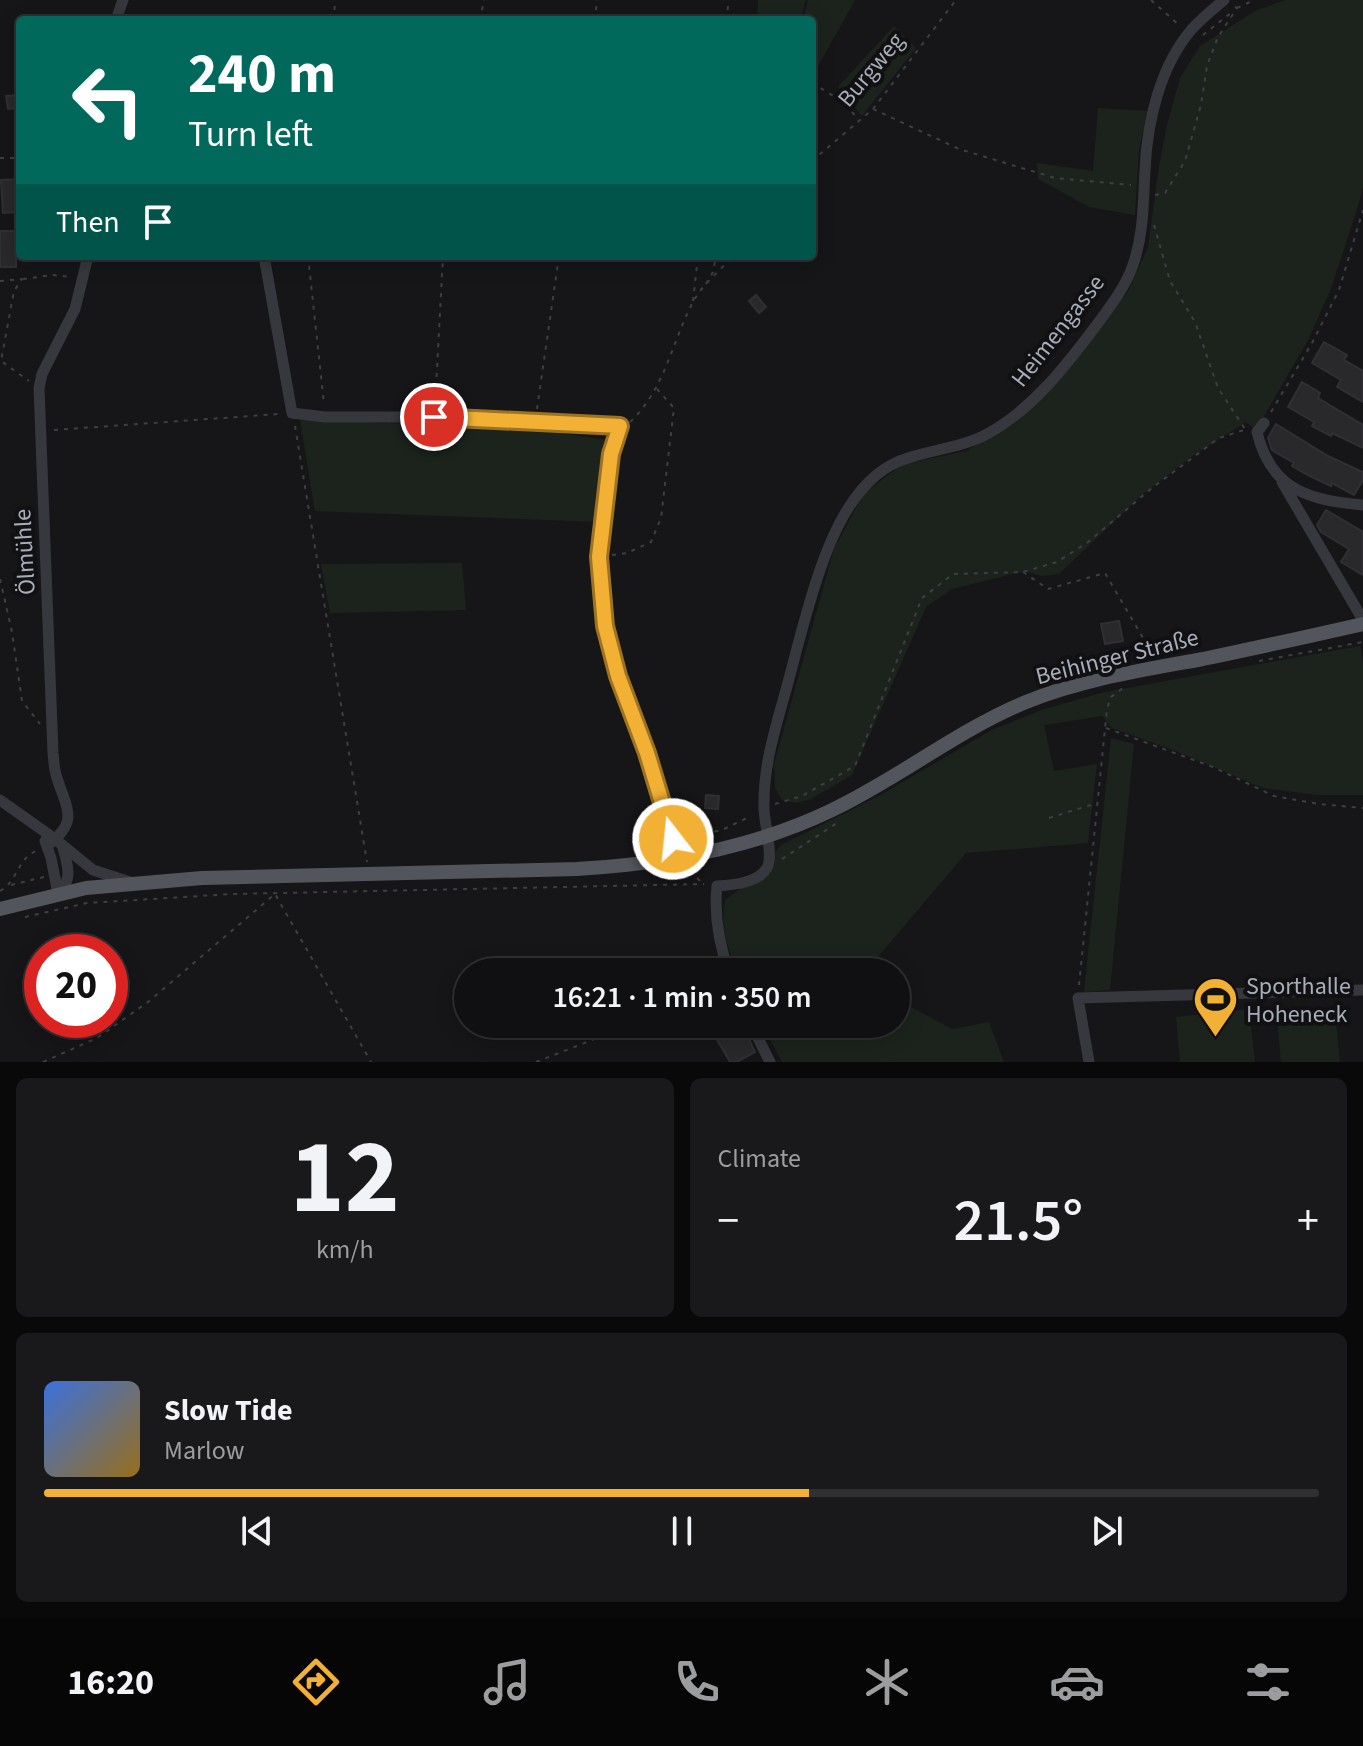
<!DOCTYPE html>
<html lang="en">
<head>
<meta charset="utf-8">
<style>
	body { margin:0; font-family:"Source Sans 3",sans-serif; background:#19191b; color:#f1f3f6; height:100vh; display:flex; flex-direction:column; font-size:30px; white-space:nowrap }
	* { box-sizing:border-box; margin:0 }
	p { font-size:26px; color:#9c9d9f }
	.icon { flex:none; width:44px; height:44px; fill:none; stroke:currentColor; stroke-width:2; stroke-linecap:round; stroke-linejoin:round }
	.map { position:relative; height:1062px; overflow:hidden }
	.drawer { display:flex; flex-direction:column; gap:16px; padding:16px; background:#09090a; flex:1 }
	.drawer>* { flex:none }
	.hud { position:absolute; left:16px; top:16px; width:800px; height:244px; border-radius:8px; box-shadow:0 4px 20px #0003,0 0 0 2px #303032; background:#00695c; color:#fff; overflow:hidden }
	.speed { position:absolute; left:24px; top:934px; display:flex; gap:16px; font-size:40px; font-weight:700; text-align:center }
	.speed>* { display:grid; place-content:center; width:104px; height:104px; border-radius:50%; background:#101012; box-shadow:0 4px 20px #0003,0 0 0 2px #303032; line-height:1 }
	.speed .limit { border:12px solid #d22; background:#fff; color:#111 }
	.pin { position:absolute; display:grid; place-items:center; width:68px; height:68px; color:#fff; margin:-34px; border:4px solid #fff; border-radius:50%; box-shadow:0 2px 8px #0007 }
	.me { position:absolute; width:88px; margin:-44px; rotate:344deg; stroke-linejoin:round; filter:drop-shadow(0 0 6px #0008) }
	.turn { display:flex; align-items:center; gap:28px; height:168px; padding:0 40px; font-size:36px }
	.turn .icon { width:104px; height:104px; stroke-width:2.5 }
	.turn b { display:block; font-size:56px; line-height:68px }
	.then { display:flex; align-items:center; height:76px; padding:0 40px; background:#0003; gap:16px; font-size:30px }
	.big { font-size:60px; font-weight:600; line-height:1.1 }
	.drawer .widget { flex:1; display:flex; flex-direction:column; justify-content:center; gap:12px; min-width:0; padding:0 28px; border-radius:12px; background:#19191b }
	.drawer .dial { align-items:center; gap:0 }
	.dial b { font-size:104px; line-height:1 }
	.song { display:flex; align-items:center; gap:24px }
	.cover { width:96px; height:96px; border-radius:12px; background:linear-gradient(135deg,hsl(220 70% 55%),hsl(40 70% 35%)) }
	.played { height:8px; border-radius:4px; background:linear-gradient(90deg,#f2b134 60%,#303032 60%) }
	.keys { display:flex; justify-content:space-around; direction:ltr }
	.heat { display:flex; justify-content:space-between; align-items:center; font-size:44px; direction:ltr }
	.drawer .tiles { flex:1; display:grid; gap:16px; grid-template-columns:1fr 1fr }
	.widget:last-child { grid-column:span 2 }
	.trip { position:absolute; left:454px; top:958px; width:456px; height:80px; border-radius:40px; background:#101012; box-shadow:0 4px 20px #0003,0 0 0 2px #303032; font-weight:600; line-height:80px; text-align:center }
	.tab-bar { display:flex; height:128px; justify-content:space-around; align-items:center; background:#060607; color:#9c9d9f }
	.tab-bar .icon { width:56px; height:56px }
	.tab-bar .selected { color:#f2b134 }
	.tab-bar b { font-size:36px; color:#f1f3f6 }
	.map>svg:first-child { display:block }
	.green { fill:#1c231d }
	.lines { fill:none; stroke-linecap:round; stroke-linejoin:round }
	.stream { stroke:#2c353c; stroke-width:4 }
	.building { fill:#29292c; stroke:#303034; stroke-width:2 }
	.path { stroke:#3d3f44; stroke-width:2; stroke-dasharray:4 6; stroke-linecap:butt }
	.minor { stroke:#37383d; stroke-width:11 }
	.major { stroke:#53555c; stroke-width:14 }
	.route-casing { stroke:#9d7322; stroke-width:20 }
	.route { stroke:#f2b134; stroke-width:14 }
	.labels { text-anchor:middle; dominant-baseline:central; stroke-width:8; stroke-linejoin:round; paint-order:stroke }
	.street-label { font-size:24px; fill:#a8adb8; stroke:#111113 }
	.poi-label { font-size:24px; fill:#a8adb8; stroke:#111113; text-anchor:start }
</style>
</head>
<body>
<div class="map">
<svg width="1363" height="1062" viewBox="0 0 1363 1062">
	<rect width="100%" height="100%" fill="#161618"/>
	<!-- green -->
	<path class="green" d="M758,0h48l-6,20h-43z
		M808,0h47l-43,77v-57h-9z
		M1285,0h78v187l-5,19 -27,83 -23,51 -52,90 -10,-8 -52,33 -52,40 -83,79 -17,2 -17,-5 -73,18 -26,18 -74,168 -41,24 -16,4 -13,-3 -7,-12 -1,-24 60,-215 30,-56 39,-29 64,-13 63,-44 44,-46 54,-70 20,-44 11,-81 8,-41 13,-47 20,-32 55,-35z
		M894,26l22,22 -54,68 -24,-29z
		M1098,108l49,3 -8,39 -4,65 -46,-8 -51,-28 -1,-16 56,8z
		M300,420l225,8 83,12 -11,82 -282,-11z
		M462,563l4,47 -136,3 -9,-49z
		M1360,646l3,17v132h-46l-54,-7 -87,-37 -64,-23 -10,-12 -58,9 10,46 43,-7 -9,79 -122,10 -88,104 -8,11 2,4h-134c-12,-28 -17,-42 -13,-72 6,-4 11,-9 17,-12 17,-10 35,-10 33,-35l6,-8 96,-48 115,-67 52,-21 61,-17z
		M1111,738l23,6 -24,246 -26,2z
		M896,999l56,30 37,-7 15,40h-222l-20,-38h134z
		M1249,1009l6,53h-75l-4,-45z
		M1335,1013l5,49h-59l-4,-44z"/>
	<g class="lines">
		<!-- stream -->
		<path class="stream" d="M80,257l1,-1"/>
	</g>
	<!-- building -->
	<path class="building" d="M17,95l1,13 -10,1 -2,-13z
		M20,179v33l-17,1 -2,-33z
		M0,231h16v36h-16z
		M756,295l10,12 -7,6 -10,-12z
		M1324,342l23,13 -3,5 19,11v31l-26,-15 4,-7 -29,-17z
		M1302,382l18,11 -2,5 45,27v23l-31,-15 -1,3 -19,-10 2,-4 -26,-15z
		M1276,424l52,32 35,16v8l-9,15 -22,-12 -1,3 -23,-11 -16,-9 2,-3 -22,-13 -4,-12z
		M1326,510l37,22v43l-22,-13 8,-13 -28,-17 -4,-7z
		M1119,621l4,20 -18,3 -4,-20z
		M706,795l13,1 -1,13 -13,-1z
		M708,1024h34l13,28 -18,10h-7z"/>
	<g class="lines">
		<!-- path -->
		<path class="path" d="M1151,0l28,25
			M1237,8l17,-8
			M334,20l1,-20
			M480,20l4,-20
			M595,20l2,-20
			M726,20l3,-20
			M1203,35l29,-23
			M812,83l30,18 18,20
			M873,109l86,40 96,29 76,7
			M0,158h20
			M812,161l61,-52 83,-109
			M1155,195l10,-2 20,-32 16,-56 6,-39 11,-29 19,-29 -2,-1
			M1154,225l16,56 25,41 23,66 27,41
			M308,256l16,148
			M23,279l30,-4 19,2
			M0,281l22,-2 -8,12 -13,70 28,20
			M706,284l7,-12 3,-16
			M693,301l5,-45
			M435,407l8,-151
			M537,409l22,-153
			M1271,412l41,-69 27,-53 24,-80
			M630,422c35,-33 41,-78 63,-120 9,-17 27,-32 41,-46
			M295,426l72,436
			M54,430l225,-16
			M612,555l15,-2 24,-11 10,-24 13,-110 -17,-19
			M1023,572l25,17 57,-16 48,82
			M0,579l12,53 10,69 18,23
			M1259,661l104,-19
			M1106,728l107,39 61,29 45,8 44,4
			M775,804l27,-8 53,-30 67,-168 31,-24 70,-2 34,-10 31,-20 64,-54 67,-50 25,-8
			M1049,818l45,-14
			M685,837l37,-7 29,-14
			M782,859l55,-36
			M690,871l12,12
			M11,885l33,-8
			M0,891c18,-10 17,-32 36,-40
			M25,917l62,-14 146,-9 471,-10
			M1079,985l28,-276 4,-12 12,-9
			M43,1062l54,-24 51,-36 127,-108 96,168
			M536,1062l97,-38"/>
		<!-- minor -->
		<path class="minor" d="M116,20l7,-20
			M264,256l28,157 33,4h109l186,9 -9,28 -12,103 6,69 13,50 43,119 16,65
			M1264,423l-7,9c14,59 53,68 106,73
			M1282,482l81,138
			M0,800l55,39 38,31 37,12
			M45,841l6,17 7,36
			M48,845c31,-24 19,-35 9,-67 -3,-8 -3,-16 -4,-25l-14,-365 3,-14 33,-65 13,-53
			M58,894c15,-14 10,-28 5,-46
			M729,972c-10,-28 -15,-57 -12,-86 16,-1 41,-3 50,-18 7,-12 -3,-45 -3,-60 -1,-41 11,-79 22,-118 10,-37 19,-75 31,-111 15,-46 40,-106 91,-121 27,-9 56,-11 81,-25 44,-25 76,-66 106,-106 14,-19 30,-39 38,-62 11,-32 10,-62 12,-95 2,-48 15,-104 47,-141 10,-11 21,-20 32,-29
			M751,1024l19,38
			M1089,1062l-11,-64 285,-8"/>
		<!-- major -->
		<path class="major" d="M0,909l86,-21 116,-10 375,-9c86,-5 174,-20 253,-58 68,-32 126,-80 196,-109 57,-23 117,-32 177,-43 53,-11 107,-23 160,-35"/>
	</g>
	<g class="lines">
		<defs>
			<path id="route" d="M434,417l186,9 -9,28 -12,103 6,69 13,50 29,77 26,86"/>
		</defs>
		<!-- route casing -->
		<use href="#route" class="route-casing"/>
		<!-- route -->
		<use href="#route" class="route"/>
	</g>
	<!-- icons -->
	<defs>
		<symbol id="stadium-pin" viewBox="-11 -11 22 30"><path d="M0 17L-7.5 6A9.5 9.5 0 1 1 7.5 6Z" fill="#f2b134" stroke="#111113"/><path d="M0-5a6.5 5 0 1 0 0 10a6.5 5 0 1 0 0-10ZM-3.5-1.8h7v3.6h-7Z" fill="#111"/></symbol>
	</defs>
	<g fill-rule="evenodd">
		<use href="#stadium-pin" x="1190" y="974" width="51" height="69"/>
	</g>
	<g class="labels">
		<!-- street labels -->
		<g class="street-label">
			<text transform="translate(871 70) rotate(-50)">Burgweg</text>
			<text transform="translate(1058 331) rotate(-52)">Heimengasse</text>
			<text transform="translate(25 552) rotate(-93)">Ölmühle</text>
			<text transform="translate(1117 657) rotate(-14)">Beihinger Straße</text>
		</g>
		<!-- poi labels -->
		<g class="poi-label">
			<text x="1246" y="986">Sporthalle<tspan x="1246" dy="28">Hoheneck</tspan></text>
		</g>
	</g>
</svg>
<div class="speed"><div class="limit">20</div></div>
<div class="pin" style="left:434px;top:417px;background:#d93025"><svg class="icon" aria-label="arrive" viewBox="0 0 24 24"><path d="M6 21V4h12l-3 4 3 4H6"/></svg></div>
<svg class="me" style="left:673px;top:839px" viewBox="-20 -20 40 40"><circle r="17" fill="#f2b134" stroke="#fff" stroke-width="3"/><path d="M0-11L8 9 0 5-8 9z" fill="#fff"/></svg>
<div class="trip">16:21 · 1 min · 350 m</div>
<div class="hud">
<div class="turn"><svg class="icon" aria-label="left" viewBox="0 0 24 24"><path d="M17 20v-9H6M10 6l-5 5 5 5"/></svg><div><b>240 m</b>Turn left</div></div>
<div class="then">Then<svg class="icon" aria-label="arrive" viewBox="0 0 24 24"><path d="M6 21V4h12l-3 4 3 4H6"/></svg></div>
</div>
</div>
<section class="drawer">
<div class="tiles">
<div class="widget dial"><b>12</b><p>km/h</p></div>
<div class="widget"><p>Climate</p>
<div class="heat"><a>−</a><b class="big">21.5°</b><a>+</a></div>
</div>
<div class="widget">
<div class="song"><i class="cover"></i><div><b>Slow Tide</b><p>Marlow</p></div></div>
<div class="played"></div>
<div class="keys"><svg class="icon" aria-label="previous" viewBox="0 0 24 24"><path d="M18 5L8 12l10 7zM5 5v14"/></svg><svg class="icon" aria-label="pause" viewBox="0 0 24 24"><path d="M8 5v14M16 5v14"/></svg><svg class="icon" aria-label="next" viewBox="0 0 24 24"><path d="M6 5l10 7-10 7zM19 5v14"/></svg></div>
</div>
</div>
</section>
<nav class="tab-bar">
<b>16:20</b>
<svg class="icon selected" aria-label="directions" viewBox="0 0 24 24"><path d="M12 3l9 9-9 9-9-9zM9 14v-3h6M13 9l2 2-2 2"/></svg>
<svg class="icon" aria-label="music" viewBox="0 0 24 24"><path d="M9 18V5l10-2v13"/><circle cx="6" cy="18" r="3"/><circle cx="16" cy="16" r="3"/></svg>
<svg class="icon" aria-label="phone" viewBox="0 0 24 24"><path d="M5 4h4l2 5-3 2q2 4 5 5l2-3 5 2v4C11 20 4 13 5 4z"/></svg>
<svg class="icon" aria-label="climate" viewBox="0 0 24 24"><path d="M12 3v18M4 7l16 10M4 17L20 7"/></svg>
<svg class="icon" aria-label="car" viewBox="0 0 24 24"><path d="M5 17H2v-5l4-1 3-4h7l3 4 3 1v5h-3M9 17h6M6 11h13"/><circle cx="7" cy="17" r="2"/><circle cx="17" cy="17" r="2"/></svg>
<svg class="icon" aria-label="filters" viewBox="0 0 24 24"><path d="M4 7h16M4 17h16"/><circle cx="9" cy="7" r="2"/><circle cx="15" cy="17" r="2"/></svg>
</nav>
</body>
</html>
